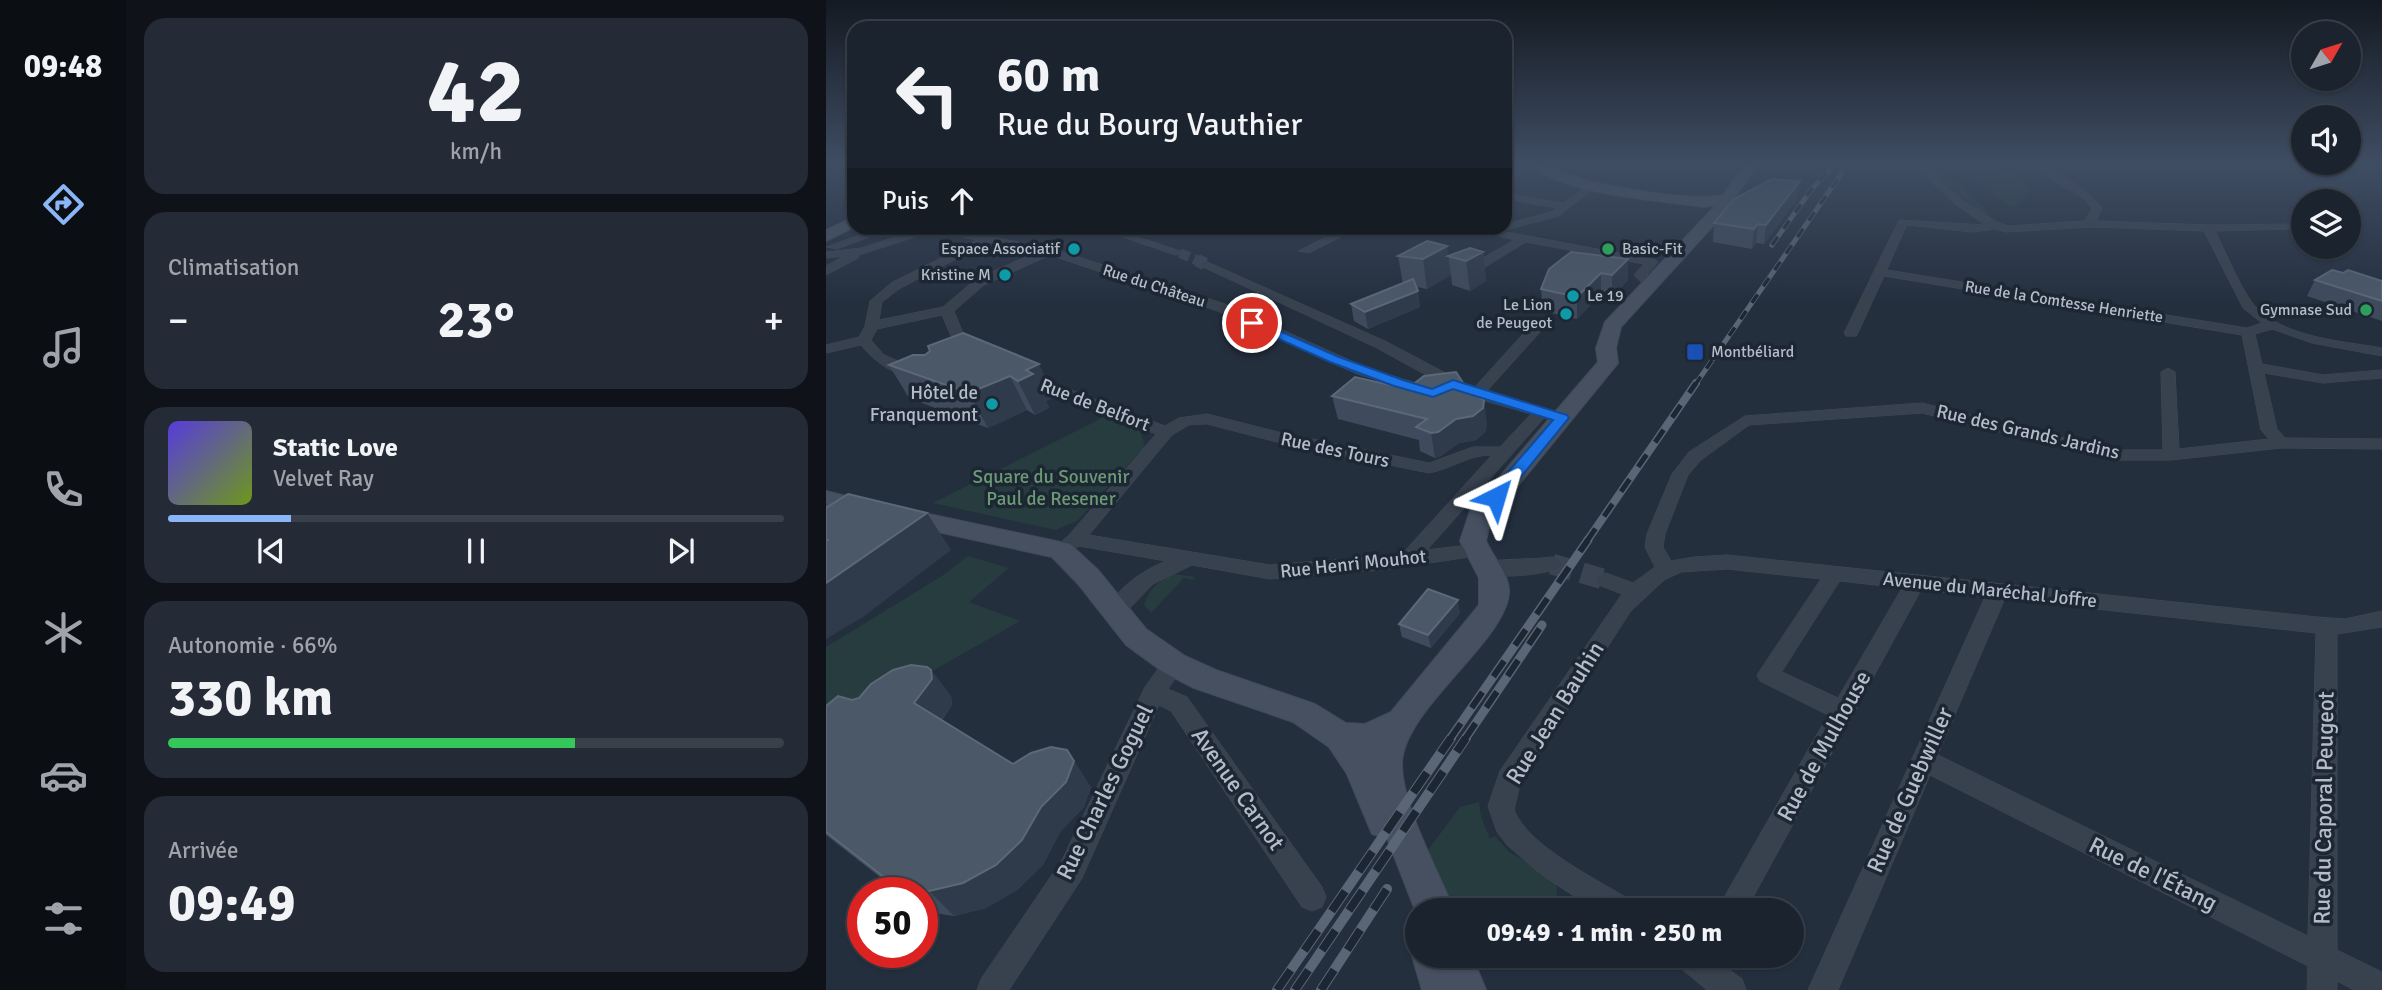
<!DOCTYPE html>
<html lang="fr">
<head>
<meta charset="utf-8">
<style>
	body { margin:0; font-family:Signika,sans-serif; background:#242b36; color:#f1f3f6; height:100vh; display:flex; flex-direction:column; font-size:26px; white-space:nowrap }
	* { box-sizing:border-box; margin:0 }
	p { font-size:23px; color:#a0a4aa }
	.icon { flex:none; width:38px; height:38px; fill:none; stroke:currentColor; stroke-width:2; stroke-linecap:round; stroke-linejoin:round }
	.map { position:relative; flex:1; overflow:hidden }
	.drawer { display:flex; flex-direction:column; gap:18px; padding:18px; background:#0f1319; width:700px }
	.drawer>* { flex:none }
	.banner { position:absolute; left:21px; top:21px; width:665px; height:214px; border-radius:21px; box-shadow:0 2px 5px #0004,0 0 0 2px #39404a; background:#1b232e; color:#f1f3f6; overflow:hidden }
	.needle { width:46px; rotate:51deg }
	.buttons { position:absolute; left:1465px; top:21px; display:grid; gap:14px }
	.buttons a { display:grid; place-items:center; width:70px; height:70px; border-radius:50%; background:#1b232e; box-shadow:0 2px 5px #0004,0 0 0 2px #39404a; font-size:35px }
	.speed { position:absolute; left:21px; top:877px; display:flex; gap:14px; font-size:35px; font-weight:700; text-align:center }
	.speed>* { display:grid; place-content:center; width:91px; height:91px; border-radius:50%; background:#1b232e; box-shadow:0 2px 5px #0004,0 0 0 2px #39404a; line-height:1 }
	.speed .limit { border:10px solid #d22; background:#fff; color:#111 }
	.pin { position:absolute; display:grid; place-items:center; width:60px; height:60px; color:#fff; margin:-30px; border:4px solid #fff; border-radius:50%; box-shadow:0 2px 7px #0007 }
	.me { position:absolute; width:77px; margin:-38px; rotate:40deg; stroke-linejoin:round; filter:drop-shadow(0 0 5px #0008) }
	.turn { display:flex; align-items:center; gap:24px; height:147px; padding:0 35px; font-size:32px }
	.turn .icon { width:91px; height:91px; stroke-width:2.5 }
	.turn b { display:block; font-size:49px; line-height:60px }
	.then { display:flex; align-items:center; height:66px; padding:0 35px; background:#0003; gap:14px; font-size:26px }
	.big { font-size:52px; font-weight:700; line-height:1.1 }
	.drawer .widget { flex:1; display:flex; flex-direction:column; justify-content:center; gap:10px; min-width:0; padding:0 24px; border-radius:21px; background:#242b36 }
	.drawer .dial { align-items:center; gap:0 }
	.dial b { font-size:91px; line-height:1 }
	.song { display:flex; align-items:center; gap:21px }
	.cover { width:84px; height:84px; border-radius:10px; background:linear-gradient(135deg,hsl(250 70% 55%),hsl(80 70% 35%)) }
	.played { height:7px; border-radius:4px; background:linear-gradient(90deg,#8ab5f7 20%,#39404a 20%) }
	.keys { display:flex; justify-content:space-around; direction:ltr }
	.heat { display:flex; justify-content:space-between; align-items:center; font-size:38px; direction:ltr }
	.charge { height:10px; border-radius:5px; background:linear-gradient(90deg,#34c759 66%,#39404a 0) }
	.trip { position:absolute; left:579px; top:898px; width:399px; height:70px; border-radius:35px; background:#1b232e; box-shadow:0 2px 5px #0004,0 0 0 2px #39404a; font-weight:700; line-height:70px; text-align:center }
	main { display:flex; flex:1; min-height:0 }
	.tab-bar { display:flex; flex-direction:column; width:126px; justify-content:space-around; align-items:center; background:#0b0e12; color:#a0a4aa }
	.tab-bar .icon { width:49px; height:49px }
	.tab-bar .active { color:#8ab5f7 }
	.tab-bar b { font-size:32px; color:#f1f3f6 }
	.map>svg:first-child { display:block }
	.green { fill:#263c3f }
	.lines { fill:none; stroke-linecap:round; stroke-linejoin:round }
	.street-tunnel-far2 { stroke:#3a4453; stroke-width:10; stroke-dasharray:10 5; stroke-linecap:butt }
	.street-tunnel-far1 { stroke:#3a4453; stroke-width:13; stroke-dasharray:13 6; stroke-linecap:butt }
	.street-tunnel { stroke:#3a4453; stroke-width:21; stroke-dasharray:21 10; stroke-linecap:butt }
	.street-casing { stroke:#414a57; stroke-width:1 }
	.secondary-casing { stroke:#414a57; stroke-width:2 }
	.street { fill:#38414e; fill-rule:evenodd }
	.secondary { fill:#465061; fill-rule:evenodd }
	.rail-far3-casing { stroke:#5a6575; stroke-width:5 }
	.rail-far2-casing { stroke:#5a6575; stroke-width:8 }
	.rail-far1-casing { stroke:#5a6575; stroke-width:9 }
	.rail-casing { stroke:#5a6575; stroke-width:10 }
	.rail-far3 { stroke:#1d2633; stroke-width:3.5; stroke-dasharray:10; stroke-linecap:butt }
	.rail-far2 { stroke:#1d2633; stroke-width:5; stroke-dasharray:15; stroke-linecap:butt }
	.rail-far1 { stroke:#1d2633; stroke-width:6; stroke-dasharray:19; stroke-linecap:butt }
	.rail { stroke:#1d2633; stroke-width:8; stroke-dasharray:24; stroke-linecap:butt }
	.wall { fill:#3f4b5c }
	.shaded-wall { fill:#2f3b4b }
	.building { fill:#4b5868; stroke:#5c6777; stroke-width:2 }
	.route { fill:#1a73e8; stroke:#114b97; stroke-width:2 }
	.culture-dot { fill:#0f9aa8; stroke:#1d2633; stroke-width:2.5 }
	.leisure-dot { fill:#2e9e5b; stroke:#1d2633; stroke-width:2.5 }
	.transit-dot { fill:#1a4fb4; stroke:#1d2633; stroke-width:2.5 }
	.labels { text-anchor:middle; dominant-baseline:central; stroke-width:7; stroke-linejoin:round; paint-order:stroke }
	.far-poi-label { font-size:16px; fill:#b4bcc9; stroke:#1d2633; text-anchor:end }
	.far-street-label { font-size:16px; fill:#b4bcc9; stroke:#1d2633 }
	.poi-label { font-size:19px; fill:#b4bcc9; stroke:#1d2633; text-anchor:end }
	.street-label { font-size:19px; fill:#b4bcc9; stroke:#1d2633 }
	.park-label { font-size:19px; fill:#6b9a75; stroke:#1d2633 }
	.near-street-label { font-size:23px; fill:#b4bcc9; stroke:#1d2633 }
</style>
</head>
<body>
<main>
<nav class="tab-bar">
<b>09:48</b>
<svg class="icon active" aria-label="directions" viewBox="0 0 24 24"><path d="M12 3l9 9-9 9-9-9zM9 14v-3h6M13 9l2 2-2 2"/></svg>
<svg class="icon" aria-label="music" viewBox="0 0 24 24"><path d="M9 18V5l10-2v13"/><circle cx="6" cy="18" r="3"/><circle cx="16" cy="16" r="3"/></svg>
<svg class="icon" aria-label="phone" viewBox="0 0 24 24"><path d="M5 4h4l2 5-3 2q2 4 5 5l2-3 5 2v4C11 20 4 13 5 4z"/></svg>
<svg class="icon" aria-label="climate" viewBox="0 0 24 24"><path d="M12 3v18M4 7l16 10M4 17L20 7"/></svg>
<svg class="icon" aria-label="car" viewBox="0 0 24 24"><path d="M5 17H2v-5l4-1 3-4h7l3 4 3 1v5h-3M9 17h6M6 11h13"/><circle cx="7" cy="17" r="2"/><circle cx="17" cy="17" r="2"/></svg>
<svg class="icon" aria-label="filters" viewBox="0 0 24 24"><path d="M4 7h16M4 17h16"/><circle cx="9" cy="7" r="2"/><circle cx="15" cy="17" r="2"/></svg>
</nav>
<section class="drawer">
<div class="widget dial"><b>42</b><p>km/h</p></div>
<div class="widget"><p>Climatisation</p>
<div class="heat"><a>−</a><b class="big">23°</b><a>+</a></div>
</div>
<div class="widget">
<div class="song"><i class="cover"></i><div><b>Static Love</b><p>Velvet Ray</p></div></div>
<div class="played"></div>
<div class="keys"><svg class="icon" aria-label="previous" viewBox="0 0 24 24"><path d="M18 5L8 12l10 7zM5 5v14"/></svg><svg class="icon" aria-label="pause" viewBox="0 0 24 24"><path d="M8 5v14M16 5v14"/></svg><svg class="icon" aria-label="next" viewBox="0 0 24 24"><path d="M6 5l10 7-10 7zM19 5v14"/></svg></div>
</div>
<div class="widget"><p>Autonomie · 66%</p><b class="big">330 km</b><div class="charge"></div></div>
<div class="widget"><p>Arrivée</p><b class="big">09:49</b></div>
</section>
<div class="map">
<svg width="1556" height="990" viewBox="0 0 1556 990">
	<rect width="100%" height="100%" fill="#242f3e"/>
	<!-- green -->
	<path class="green" d="M1096,164h14l50,46 3,9z
		M1127,164h45l34,24 -9,13 -12,6z
		M278,417l36,14 5,15 -67,74 -22,10 -123,-27z
		M142,556l41,12 -40,34 51,19 -116,66 -78,59v-99l116,-71z
		M349,574l20,3 -2,3 -9,-2 -33,35 -7,-8c4,-16 16,-25 31,-31z
		M653,802l2,15 9,22 5,-3 14,16 47,26 2,31 -17,-11 -10,12h-82l-21,-60 32,-43z"/>
	<g class="lines">
		<!-- street-tunnel-far2 -->
		<path class="street-tunnel-far2" d="M354,253l21,9"/>
		<!-- street-tunnel-far1 -->
		<path class="street-tunnel-far1" d="M371,260l8,4"/>
		<!-- street-tunnel -->
		<path class="street-tunnel" d="M726,564l54,16"/>
		<defs>
			<path id="street" d="M1087,164h10l39,36 35,22 10,4 78,-5 7,-13 -9,-10 -56,-34c22,0 61,26 75,44l-6,13 112,4 89,-1v4l-4,1 -78,2c10,19 27,62 41,76 30,31 86,34 126,41v8l-70,-13 -40,-14 -17,5 7,30 61,11 59,-5v8l-59,5 -59,-10 13,56 8,9 97,1v10l-101,-1 -110,12h-57l-192,-47 -173,12 -48,35 -13,15 -23,59 -2,13 8,14 23,-4 33,-2 590,62 28,2 37,-8v16l-45,7v316l45,22v18h-28l-17,-9v9h-30l1,-24 -378,-191 -92,215h-30l177,-393 -64,-7 -175,320h-29l111,-195 -68,-34 -3,-6 64,-96 -94,-10 -46,3 -17,8 -34,32 -110,172 -6,26c15,37 83,69 116,90l4,10h-39l-53,-35 -34,-29 -11,-14 -9,-26 12,-35 122,-177 -23,-9 -3,-5 3,-5 7,-2 27,10 22,-16 -10,-20 2,-13 25,-60 17,-22 56,-36 177,-13 192,47h49l-2,-78 7,-4 7,4 4,77 90,-10 -8,-9 -19,-95 -358,-59 -26,57 -2,3h-10l-2,-3 55,-113 86,5 -30,-21zM1081,225l65,7 23,-3 11,3 88,-5 110,4 39,77 19,15 -15,5 -360,-58zM1014,581l62,7 -64,110 -56,-26zM1179,599l311,34 -8,303 -370,-181z
				M715,165l5,3 -2,2 -39,7v-6z
				M765,183l5,3 -2,2 -35,28 -54,14 -5,-2h5v-4l46,-12 6,-4 -52,-9v-6l58,10z
				M54,228h14l-57,21 -10,-2z
				M96,228h26l105,21 172,55 142,64 72,22 2,3 -7,4 -77,-23 -142,-64 -165,-55 -66,30 -30,26 8,20 17,16v6h-10l-18,-17 -9,-21 -65,14 -6,11 13,15 33,14 2,3 -2,3c-21,4 -44,-15 -56,-30l-35,8v-8l33,-8 6,-11 5,-25 21,-18 86,-43 -44,-9 -74,24 -1,3 -32,17v-9l18,-10 -18,2v-6l36,-4zM163,242l48,10 -61,27 -33,28 -64,13 3,-18 17,-13z
				M271,228h14l75,25 -10,2z
				M519,228h13l-49,25 -10,-2z
				M639,228h20l171,32 2,2 -11,13 9,9 -10,3 -12,-12 10,-11 -118,-22 -59,36h-8v-6l55,-32z
				M379,261l180,80 89,47 56,-62h10v6l-54,60 81,23 3,3 -8,5 -18,-5 -117,132 49,-6 7,1 2,5 -2,5 -101,15 -112,9 -78,-14 -39,19 -30,31 -7,2 -7,-2 -3,-5c13,-23 35,-39 60,-49l-87,-15 -18,10 -7,-1 -2,-5 17,-15 87,-101 -132,-52 -2,-3 2,-3h10l131,50 14,-8 28,-4 71,18 151,31 44,-16h27l31,-33 -60,-17 -23,-10 -73,-40 -174,-81 -2,-2zM381,424l70,18 152,31c22,-4 42,-19 63,-18l-90,99 -132,11 -181,-30 83,-100 17,-10z
				M726,557l7,2 3,5 -3,5c-23,6 -54,10 -77,4l-3,-5 3,-5c19,-5 49,-3 70,-6z
				M348,655l8,3 3,6 -17,25 19,8 135,190 4,10 -4,10 -10,4 -10,-4 -131,-196 -12,-6 -77,173 -73,112h-32l4,-11 81,-119 83,-173 21,-29z
				M847,956h38l31,23 4,11h-39l-29,-24z"/>
			<path id="secondary" d="M704,164c22,0 41,13 62,18 32,7 100,19 131,13l22,-31h13l-36,52 -101,111 -5,21 2,15 -127,156 -5,22c7,16 21,30 23,48 3,48 -107,120 -107,175 0,42 36,106 52,146h-36v8l-31,-80 -15,-4 -25,-60 -18,-27 -36,-25 -99,-34 -31,-16 -37,-27 -48,-61 -26,-27 -151,-33 -9,-2 -4,-6 4,-6 9,-2 169,36 28,26 48,59 39,27 31,14 99,34 31,19 19,1 26,-12 88,-107v-27l-19,-37 10,-30 128,-149 -2,-14 9,-26 111,-117 -12,2c-45,-7 -142,-12 -174,-43z
				M28,217v10l-28,14v-11z
				M0,491l48,12 3,6 -3,6 -9,2 -39,-10z
				M592,942v14h54l14,34h-64l-10,-34z"/>
		</defs>
		<!-- street casing -->
		<use href="#street" class="street-casing"/>
		<!-- secondary casing -->
		<use href="#secondary" class="secondary-casing"/>
		<!-- street -->
		<use href="#street" class="street"/>
		<!-- secondary -->
		<use href="#secondary" class="secondary"/>
		<defs>
			<path id="rail-far3" d="M946,245l39,-55 24,-26
				M869,385l153,-221"/>
			<path id="rail-far2" d="M761,541l109,-158"/>
			<path id="rail-far1" d="M624,739l138,-199
				M639,739l77,-114"/>
			<path id="rail" d="M451,990l174,-252
				M469,990l171,-252
				M495,990l66,-101"/>
		</defs>
		<!-- rail-far3 casing -->
		<use href="#rail-far3" class="rail-far3-casing"/>
		<!-- rail-far2 casing -->
		<use href="#rail-far2" class="rail-far2-casing"/>
		<!-- rail-far1 casing -->
		<use href="#rail-far1" class="rail-far1-casing"/>
		<!-- rail casing -->
		<use href="#rail" class="rail-casing"/>
		<!-- rail-far3 -->
		<use href="#rail-far3" class="rail-far3"/>
		<!-- rail-far2 -->
		<use href="#rail-far2" class="rail-far2"/>
		<!-- rail-far1 -->
		<use href="#rail-far1" class="rail-far1"/>
		<!-- rail -->
		<use href="#rail" class="rail"/>
	</g>
	<!-- wall -->
	<path class="wall" d="M974,181l-3,18 -33,45 -8,-1 -4,6 -39,-7 1,-19z
		M436,228h31l-12,5z
		M530,228h36l-17,8 -18,-4z
		M657,252l3,29 -16,10 -18,-6 -1,-10 -24,14 -10,-2 3,20 -52,22 -14,-8 -3,-17 52,-20 -5,-28h51z
		M802,259v21l-16,17 -11,-3 -24,25 -34,-8 -2,-22z
		M1517,273l39,8v40l-75,-25 8,-16z
		M137,333l92,64 -9,4 3,7 -14,7 -8,-5 -39,18 -79,-30 -20,-33 36,-10z
		M581,389l80,34 -2,9 -9,8 -17,3 -18,13 -6,2 -15,-7 -1,-11 -81,-21 -6,-23z
		M634,613l-29,35 -29,-11 -3,-13z
		M105,670l20,26 1,9 -10,15 71,44 78,23 -7,20 -24,25 -17,33 -26,25 -31,18 -32,8 -26,-4 -6,-4v-16h-23l-73,-57v-129l26,-6z"/>
	<!-- shaded-wall -->
	<path class="shaded-wall" d="M974,181l-3,18 -33,45 2,-19z
		M932,224l-2,19 -4,6 2,-20z
		M453,228h14l-12,5z
		M547,228h19l-17,8z
		M621,246l4,29 -24,14 -4,-30z
		M657,252l3,29 -16,10 -4,-30z
		M802,259v21l-16,17v-22z
		M775,273v21l-24,25v-22z
		M592,291l2,16 -52,22 -3,-17z
		M213,364l16,33 -9,4 3,7 -14,7 -17,-34 8,-11z
		M184,376l17,34 -39,18 -19,-35z
		M658,400l3,23 -2,9 -9,8 -17,3 -18,13 -6,2 -4,-25 25,-14z
		M101,513l24,37 -88,67 -37,22v-56z
		M632,600l2,13 -29,35 -3,-13z
		M105,670l20,26 1,9 -17,23 -21,-25z
		M241,750l24,37 -7,20 -24,25 -17,33 -26,25 -31,18 -32,8 -25,-25z"/>
	<!-- building -->
	<path class="building" d="M946,179l28,2 -34,44 -8,-1 -4,5 -40,-6 20,-24z
		M601,241l20,5 -24,13 -25,-3z
		M644,248l13,4 -17,9 -18,-5z
		M745,252l57,7 -16,16 -11,-2 -24,24 -36,-8 8,-20z
		M1506,270l11,3 5,-3 34,11v20l-67,-21z
		M587,279l5,12 -53,21 -14,-8z
		M137,333l76,31 -13,6 7,4 -15,7 -8,-5 -41,17 -80,-28 24,-10h12l5,-4 -2,-5z
		M630,372l13,20 15,8 -1,8 -10,8 -17,3 -18,13 -7,1 -15,-6 11,-8 -95,-23 23,-19 52,12 17,-13z
		M22,494l79,19 -101,70v-41l2,-2h-2v-32z
		M602,589l30,11 -30,35 -29,-11z
		M85,665l16,2 4,3 1,9 -18,24 99,61 18,-11 20,-6 16,3 7,11 -8,21 -25,25 -19,33 -26,25 -33,18 -34,8 -27,-4 -17,-9 -59,-46v-126l12,-10 14,4 7,-2 12,-14 22,-14z"/>
	<!-- sky -->
	<linearGradient id="sky" x2="0" y2="1"><stop stop-color="#141a22"/><stop offset="0.54" stop-color="#3f4d63"/><stop offset="1" stop-color="#3f4d63" stop-opacity="0"/></linearGradient>
	<rect width="1556" height="303" fill="url(#sky)"/>
	<!-- route -->
	<path class="route" d="M426,319l87,38 64,23 29,9 21,-9 114,35 2,3 -67,82h-12l-2,-3 2,-4 63,-73 -100,-31 -20,8 -39,-11 -64,-24 -82,-37v-5z"/>
	<!-- markers -->
	<g class="culture-dot">
		<circle cx="248" cy="249" r="7"/>
		<circle cx="179" cy="275" r="7"/>
		<circle cx="747" cy="296" r="7"/>
		<circle cx="740" cy="314" r="7"/>
		<circle cx="166" cy="404" r="7"/>
	</g>
	<g class="leisure-dot">
		<circle cx="782" cy="249" r="7"/>
		<circle cx="1540" cy="310" r="7"/>
	</g>
	<rect class="transit-dot" x="860" y="343" width="18" height="18" rx="3.5"/>
	<g class="labels">
		<!-- far-poi labels -->
		<g class="far-poi-label">
			<text x="234" y="249">Espace Associatif</text>
			<text x="796" y="249" text-anchor="start">Basic-Fit</text>
			<text x="165" y="275">Kristine M</text>
			<text x="761" y="296" text-anchor="start">Le 19</text>
			<text x="726" y="305">Le Lion<tspan x="726" dy="18">de Peugeot</tspan></text>
			<text x="1526" y="310">Gymnase Sud</text>
			<text x="885" y="352" text-anchor="start">Montbéliard</text>
		</g>
		<!-- far-street labels -->
		<g class="far-street-label">
			<text transform="translate(328 286) rotate(18)">Rue du Château</text>
			<text transform="translate(1238 302) rotate(9)">Rue de la Comtesse Henriette</text>
		</g>
		<!-- poi labels -->
		<g class="poi-label">
			<text x="152" y="393">Hôtel de<tspan x="152" dy="22">Franquemont</tspan></text>
		</g>
		<!-- street labels -->
		<g class="street-label">
			<text transform="translate(269 405) rotate(21)">Rue de Belfort</text>
			<text transform="translate(1202 432) rotate(13)">Rue des Grands Jardins</text>
			<text transform="translate(509 450) rotate(12)">Rue des Tours</text>
			<text transform="translate(527 564) rotate(-6)">Rue Henri Mouhot</text>
			<text transform="translate(1164 590) rotate(6)">Avenue du Maréchal Joffre</text>
		</g>
		<!-- park labels -->
		<g class="park-label">
			<text x="225" y="477">Square du Souvenir<tspan x="225" dy="22">Paul de Resener</tspan></text>
		</g>
		<!-- near-street labels -->
		<g class="near-street-label">
			<text transform="translate(729 713) rotate(-58)">Rue Jean Bauhin</text>
			<text transform="translate(998 746) rotate(-61)">Rue de Mulhouse</text>
			<text transform="translate(412 789) rotate(55)">Avenue Carnot</text>
			<text transform="translate(1084 790) rotate(-66)">Rue de Guebwiller</text>
			<text transform="translate(279 792) rotate(-64)">Rue Charles Goguel</text>
			<text transform="translate(1498 808) rotate(-89)">Rue du Caporal Peugeot</text>
			<text transform="translate(1327 874) rotate(26)">Rue de l'Étang</text>
		</g>
	</g>
</svg>
<div class="buttons">
<a><svg class="needle" viewBox="-14 -14 28 28"><path d="M0-13l5 13h-10z" fill="#e53935"/><path d="M0 13l5-13h-10z" fill="#a0a4aa"/></svg></a>
<a><svg class="icon" aria-label="sound" viewBox="0 0 24 24"><path d="M4 9h4l5-4v14l-5-4H4zM17 9q2 3 0 6"/></svg></a>
<a><svg class="icon" aria-label="layers" viewBox="0 0 24 24"><path d="M12 4l9 5-9 5-9-5zM3 14l9 5 9-5"/></svg></a>
</div>
<div class="speed"><div class="limit">50</div></div>
<div class="pin" style="left:426px;top:323px;background:#d93025"><svg class="icon" aria-label="arrive" viewBox="0 0 24 24"><path d="M6 21V4h12l-3 4 3 4H6"/></svg></div>
<svg class="me" style="left:670px;top:497px" viewBox="-20 -20 40 40"><path d="M0-17L14 15 0 8-14 15z" fill="#1a73e8" stroke="#fff" stroke-width="4"/></svg>
<div class="trip">09:49 · 1 min · 250 m</div>
<div class="banner">
<div class="turn"><svg class="icon" aria-label="left" viewBox="0 0 24 24"><path d="M17 20v-9H6M10 6l-5 5 5 5"/></svg><div><b>60 m</b>Rue du Bourg Vauthier</div></div>
<div class="then">Puis<svg class="icon" aria-label="ahead" viewBox="0 0 24 24"><path d="M12 20V5M6 11l6-6 6 6"/></svg></div>
</div>
</div>
</main>
</body>
</html>
